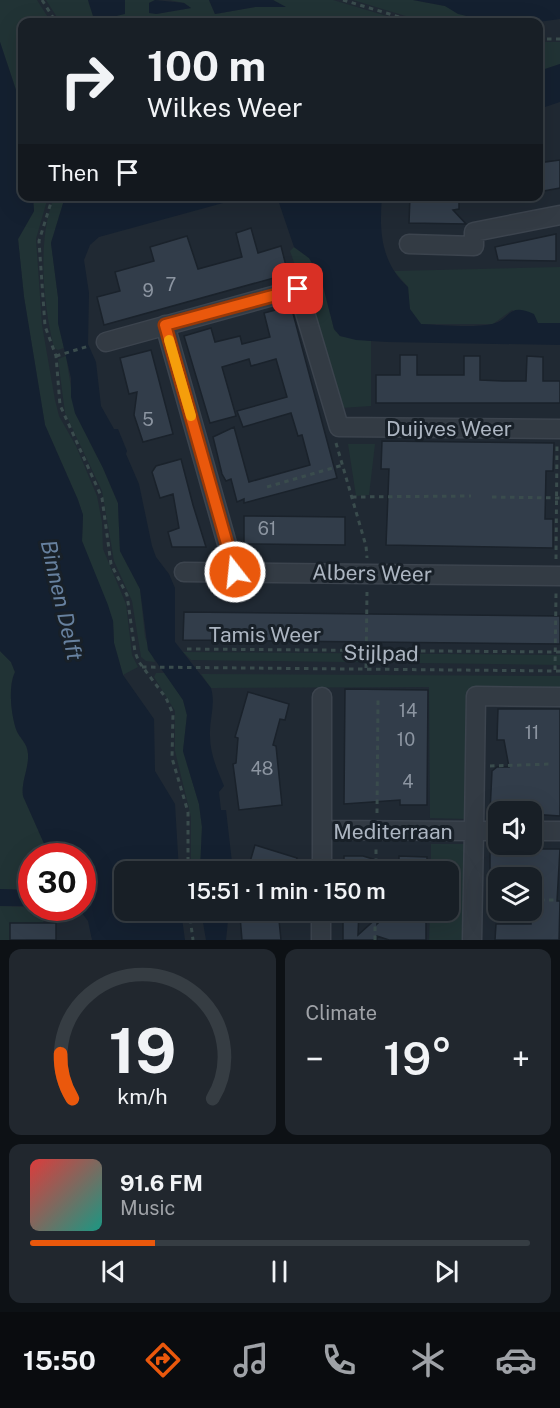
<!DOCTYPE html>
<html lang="en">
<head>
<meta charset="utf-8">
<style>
	body { margin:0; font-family:"Public Sans",sans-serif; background:#21272e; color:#f1f3f6; height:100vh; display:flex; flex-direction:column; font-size:22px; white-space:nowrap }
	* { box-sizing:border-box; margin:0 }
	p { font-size:20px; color:#9fa2a7 }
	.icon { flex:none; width:33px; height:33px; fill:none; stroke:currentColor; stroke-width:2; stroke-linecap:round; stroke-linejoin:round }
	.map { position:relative; height:940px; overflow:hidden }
	.details { display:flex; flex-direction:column; gap:9px; padding:9px; background:#0d1115; flex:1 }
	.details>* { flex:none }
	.top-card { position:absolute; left:18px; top:18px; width:525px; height:183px; border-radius:12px; box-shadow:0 6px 24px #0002,0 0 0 2px #363d43; background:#181f26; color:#f1f3f6; overflow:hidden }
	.controls { position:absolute; left:488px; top:801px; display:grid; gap:12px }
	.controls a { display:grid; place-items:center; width:54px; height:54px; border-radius:12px; background:#181f26; box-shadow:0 6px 24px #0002,0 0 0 2px #363d43; font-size:30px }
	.speed { position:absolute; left:18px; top:843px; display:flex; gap:12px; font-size:30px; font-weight:700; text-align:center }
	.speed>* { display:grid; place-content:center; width:78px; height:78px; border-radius:50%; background:#181f26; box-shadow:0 6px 24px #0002,0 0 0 2px #363d43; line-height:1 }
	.speed .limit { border:9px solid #d22; background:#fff; color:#111 }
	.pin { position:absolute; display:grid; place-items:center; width:51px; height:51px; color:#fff; margin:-26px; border-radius:12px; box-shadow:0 3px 9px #0006 }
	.me { position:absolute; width:66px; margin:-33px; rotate:344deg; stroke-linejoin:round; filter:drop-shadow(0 0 4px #0008) }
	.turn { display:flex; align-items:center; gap:21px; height:126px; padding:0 30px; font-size:27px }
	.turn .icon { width:78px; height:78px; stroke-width:2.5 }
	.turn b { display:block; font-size:42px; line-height:51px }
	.then { display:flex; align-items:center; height:57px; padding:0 30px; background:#0003; gap:12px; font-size:22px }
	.big { font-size:45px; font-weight:600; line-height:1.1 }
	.details .card { flex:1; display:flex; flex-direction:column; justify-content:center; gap:9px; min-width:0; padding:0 21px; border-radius:12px; background:#21272e }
	.details .dial { align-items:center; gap:0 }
	.dial svg { height:156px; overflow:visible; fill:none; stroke:#363d43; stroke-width:7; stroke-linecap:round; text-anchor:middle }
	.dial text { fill:#f1f3f6; stroke:none }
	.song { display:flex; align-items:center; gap:18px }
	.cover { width:72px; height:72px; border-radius:9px; background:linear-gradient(135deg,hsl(0 70% 55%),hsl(170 70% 35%)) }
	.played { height:6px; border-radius:3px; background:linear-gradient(90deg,#ea580c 25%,#363d43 25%) }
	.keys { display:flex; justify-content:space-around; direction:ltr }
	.heat { display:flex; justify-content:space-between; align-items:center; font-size:33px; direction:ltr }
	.details .tiles { flex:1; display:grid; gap:9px; grid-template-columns:1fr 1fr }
	.card:last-child { grid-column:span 2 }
	.trip { position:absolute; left:114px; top:861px; width:345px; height:60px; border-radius:12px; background:#181f26; box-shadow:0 6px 24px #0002,0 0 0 2px #363d43; font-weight:600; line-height:60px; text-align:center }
	.menu { display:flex; height:96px; justify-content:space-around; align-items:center; background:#0a0c0f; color:#9fa2a7 }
	.menu .icon { width:42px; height:42px }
	.menu .on { color:#ea580c }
	.menu b { font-size:27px; color:#f1f3f6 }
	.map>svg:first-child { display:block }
	.green { fill:#213335 }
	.water { fill:#142030 }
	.building { fill:#323d4a; stroke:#1a222b; stroke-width:1.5 }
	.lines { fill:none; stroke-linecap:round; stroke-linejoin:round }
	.minor-casing { stroke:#3c444e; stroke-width:21 }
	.path { stroke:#3a4c4d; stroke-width:3; stroke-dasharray:4.5 4.5; stroke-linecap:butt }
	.minor { stroke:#333b44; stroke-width:18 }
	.route-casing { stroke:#983908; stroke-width:15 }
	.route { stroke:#ea580c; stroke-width:10 }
	.slow { stroke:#f59e0b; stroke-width:10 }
	.labels { text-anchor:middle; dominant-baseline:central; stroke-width:6; stroke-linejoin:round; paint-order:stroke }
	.number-label { font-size:18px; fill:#8c95a1 }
	.street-label { font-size:21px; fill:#acb5c1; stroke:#182028 }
	.water-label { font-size:22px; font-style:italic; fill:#67819f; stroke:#182028 }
</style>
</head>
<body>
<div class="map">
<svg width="560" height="940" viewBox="0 0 560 940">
	<rect width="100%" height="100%" fill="#202933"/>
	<!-- green -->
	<path class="green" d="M0,0h37l14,22h-29v109l-4,-35 -18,-54z
		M46,0h42l5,16 32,-16h30l-6,3 7,11 35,-6 -7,-5 -15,-3h40l6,14 40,-7h30l-12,-7h60l74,22h-347z
		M353,0h60l32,6 35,16h-55z
		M538,42h22v22l-21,7z
		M33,197h15l-12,42 6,86 13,75 4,16 17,30 21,50 5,26 1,27 23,55 6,51 6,12 -15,8 -9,-32 -1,-22 -31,-80 1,-26 -5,-15 -33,-75 -21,-128 -6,-58 16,-28z
		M54,197h11l-14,46 7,54v26l6,25 -6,2 -4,-2c-11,-45 -17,-108 0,-151z
		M294,247l15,11 12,20 13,51 6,7 31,5v65l-30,2 -38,-132 -4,1 -9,-26z
		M560,267v56h-22l-26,-13 -19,14h-72l-12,-15 -1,-22 -14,-16z
		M66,356l9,57 28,55 15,35 2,48 20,38 5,48 10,25 -9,-1 -5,-4 -9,-56 -18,-40 -12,-70 -37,-78 -7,-54z
		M348,444h27l-6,51 -13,1z
		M0,651l11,11 4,10c-7,14 -4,41 1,57 3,9 12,14 12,25 1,15 -7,27 -5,42l23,52 2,8h-16l-1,34 -31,-1z
		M183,652l377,3v10l-369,-5z
		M156,673h9l18,27 4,15 -4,36 16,53 3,23 -2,44h-9v-54l-16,-66v-40l-21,-34z
		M201,674l359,2v15h-91l-3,128 -36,-1 -1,-131 -218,1z
		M431,844h34l-2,96h-34l1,-29 18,-1v-38l-17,-1z
		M0,906l45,2 -4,32h-41z"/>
	<!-- water -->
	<path class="water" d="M88,0h37v14l-17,4 -15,-2z
		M155,0l29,3 7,5 -35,6 -7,-1v-10z
		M209,0h64l13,7h-31l-40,7z
		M413,0h147v19l-22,3h-46l-34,-8 -13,-8z
		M0,42l18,54 3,18 1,82 11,2 1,13 -16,28 6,58 21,128 33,75 5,15 -1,26 26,64 5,16 1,22 9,32 31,44 1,52 20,33 4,67 -55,1v38l57,1 4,29h-93l-4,-19 -10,-13h4v-52h-34l-2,-8 -23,-52c-2,-15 6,-27 5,-42 0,-11 -9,-16 -12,-25 -5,-16 -8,-42 -1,-57l-4,-10 -11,-11z
		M560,64v38l-21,7v-38z
		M65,197h180l-146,40 -9,8 -6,15 5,33 -1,51 8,18 5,44 13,23h4l9,22 -1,3 13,30 13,62 4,11 13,17 6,14v54l36,46c5,17 -2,32 -1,48 0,18 7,33 14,50l-5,6 2,18h5l7,61h-33l2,-44 -3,-23 -16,-53 4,-36 -4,-15 -35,-50 -8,-61 -20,-38 -2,-48 -15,-35 -28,-55 -4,-16v-19l-13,-55v-26l-7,-54z
		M277,197h105c-3,34 -1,66 26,90l2,22 11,15c20,1 52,4 71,0 20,-5 15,-22 42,-10l4,9h22v22l-173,-3 -31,-2 -16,-4 -6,-7 -13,-51 -12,-20 -15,-11z
		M0,889l31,1v16h-31z
		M201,911h28l-3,29h-20z"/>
	<!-- building -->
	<path class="building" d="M560,160v28l-22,4v-29z
		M410,196h49v13l-6,1 13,14 -57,-1z
		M251,228l7,25 23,-7 7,28 -184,51 -7,-28 23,-6 -5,-19 39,-11 -4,-14 37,-11 11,33 44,-12 -6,-24z
		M556,234v27l-58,-1 -3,-13z
		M291,306l46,172 -93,25v-4l-7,3 -6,-23 -5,2 -4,-7 -9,-37 21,-10 15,55 61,-17 -8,-30 -4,1 -7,-23 -48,14 -6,-16 50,-14 -11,-38 -25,7 -2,-7 -27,8 14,49 -26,7 -26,-87 27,-8 4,14 25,-6 2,8 28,-7 -6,-24z
		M151,350l22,84 -30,8 -9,-27 3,-23 -8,2 -9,-36z
		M400,355h17v20h47v-19h16v24l23,1h23l1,-25 16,1v24h17v22h-184v-28h24z
		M382,441l172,2 -1,28h-7l-1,48h8v29l-167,-3 3,-76h-8z
		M181,459l12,46 13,42h-34l-4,-15 11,-4 -6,-34 -13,4 -8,-26 4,-6z
		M244,516l101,1v28l-101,-1z
		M184,612l376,4v28l-377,-4z
		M345,689l83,1 -1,115h-27v-5l-56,4z
		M248,692l41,12 -4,16 -5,-1 -7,26 3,1 6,59 -43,5 -6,-46 3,-1 2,-25 -3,-1z
		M498,709h62v107l-29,-2v-2h-41l2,-41 5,-4h12l-5,-27h-7z
		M255,845l42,13 -4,14h-46z
		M490,849h70l-3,52h3l-1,39h-64l1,-16h35v-23h7l-5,-28 -28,1 -15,-4z
		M344,856h19l36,11v-11l28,1v15h-83z
		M244,910h34l3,30h-39l-2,-24h3z
		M343,910h16l-1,25 20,-18 -1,7 15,-14h34v30h-37l-12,-4v4h-34z
		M10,923h46v17h-46z"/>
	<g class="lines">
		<defs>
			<path id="minor" d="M409,244l65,2v-14l86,-17
				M165,325l70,247
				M106,342l192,-53 41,138 221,2
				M184,572l376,4
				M322,697v133
				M531,831h29
				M322,872v-42l152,1 2,-135 84,1
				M321,940v-30
				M472,940l2,-109h24"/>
		</defs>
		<!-- minor casing -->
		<use href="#minor" class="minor-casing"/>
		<!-- path -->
		<path class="path" d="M42,0l14,22
			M343,0l73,22
			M538,39h22
			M53,196l-14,45 6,85 11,30 4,49 42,93 9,66 16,31 8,57 4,10 27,36 7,16 -1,44 16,54v60
			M56,356l33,-10
			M336,443l30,103 1,12
			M267,487l76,-22
			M352,497l119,-1
			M492,497l68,1
			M556,559l1,-113
			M187,649l373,3
			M142,667l418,4
			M366,668l1,-76
			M555,670l1,-77
			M490,766l62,-2
			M377,813l1,-113
			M376,872v-26
			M531,900h25
			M189,910l4,30
			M375,940v-30"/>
		<!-- minor -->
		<use href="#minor" class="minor"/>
	</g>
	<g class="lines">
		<defs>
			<path id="route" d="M235,572l-70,-247 133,-36"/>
		</defs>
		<!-- route casing -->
		<use href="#route" class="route-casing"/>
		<!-- route -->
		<use href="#route" class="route"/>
		<!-- slow -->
		<path class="slow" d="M169,340l22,76"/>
	</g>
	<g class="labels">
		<!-- number labels -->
		<g class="number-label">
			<text x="171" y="284">7</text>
			<text x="148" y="290">9</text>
			<text x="148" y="419">5</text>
			<text x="267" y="528">61</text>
			<text x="408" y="710">14</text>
			<text x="532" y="732">11</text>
			<text x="406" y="739">10</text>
			<text x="262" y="768">48</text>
			<text x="408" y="781">4</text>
		</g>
		<!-- street labels -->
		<g class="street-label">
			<text x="449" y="428">Duijves Weer</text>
			<text transform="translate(372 573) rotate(1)">Albers Weer</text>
			<text x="265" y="634">Tamis Weer</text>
			<text transform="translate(381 653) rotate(1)">Stijlpad</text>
			<text x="393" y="831">Mediterraan</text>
		</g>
		<!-- water labels -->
		<g class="water-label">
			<text transform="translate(62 600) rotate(77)">Binnen Delft</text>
		</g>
	</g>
</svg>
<div class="controls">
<a><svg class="icon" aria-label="sound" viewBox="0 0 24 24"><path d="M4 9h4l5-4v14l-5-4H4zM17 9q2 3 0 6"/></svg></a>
<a><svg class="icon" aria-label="layers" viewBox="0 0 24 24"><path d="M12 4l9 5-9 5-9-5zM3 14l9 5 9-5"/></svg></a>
</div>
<div class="speed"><div class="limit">30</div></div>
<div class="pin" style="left:298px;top:289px;background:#d93025"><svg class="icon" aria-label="arrive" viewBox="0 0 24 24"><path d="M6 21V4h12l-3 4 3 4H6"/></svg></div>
<svg class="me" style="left:235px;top:572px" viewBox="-20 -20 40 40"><circle r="17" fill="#ea580c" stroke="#fff" stroke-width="3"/><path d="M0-11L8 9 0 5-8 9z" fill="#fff"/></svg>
<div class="trip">15:51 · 1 min · 150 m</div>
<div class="top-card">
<div class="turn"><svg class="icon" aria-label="right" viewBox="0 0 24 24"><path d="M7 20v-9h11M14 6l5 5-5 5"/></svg><div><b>100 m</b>Wilkes Weer</div></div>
<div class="then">Then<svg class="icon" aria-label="arrive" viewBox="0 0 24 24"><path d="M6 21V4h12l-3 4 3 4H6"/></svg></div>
</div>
</div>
<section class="details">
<div class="tiles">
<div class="card dial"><svg viewBox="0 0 100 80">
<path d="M14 69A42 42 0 1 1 86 69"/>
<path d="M14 69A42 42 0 0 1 8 46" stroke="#ea580c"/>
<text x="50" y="56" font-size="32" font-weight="700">19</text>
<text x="50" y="72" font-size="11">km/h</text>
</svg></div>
<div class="card"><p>Climate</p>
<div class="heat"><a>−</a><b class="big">19°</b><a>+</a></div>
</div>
<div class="card">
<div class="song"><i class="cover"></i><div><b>91.6 FM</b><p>Music</p></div></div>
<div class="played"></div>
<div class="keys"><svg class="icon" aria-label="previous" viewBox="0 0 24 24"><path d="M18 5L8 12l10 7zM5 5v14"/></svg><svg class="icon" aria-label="pause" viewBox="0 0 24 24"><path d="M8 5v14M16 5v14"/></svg><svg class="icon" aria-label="next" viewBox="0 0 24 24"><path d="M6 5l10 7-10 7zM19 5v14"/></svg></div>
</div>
</div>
</section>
<nav class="menu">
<b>15:50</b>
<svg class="icon on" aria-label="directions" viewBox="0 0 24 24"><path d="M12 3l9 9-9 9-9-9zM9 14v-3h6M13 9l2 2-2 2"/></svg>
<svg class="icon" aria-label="music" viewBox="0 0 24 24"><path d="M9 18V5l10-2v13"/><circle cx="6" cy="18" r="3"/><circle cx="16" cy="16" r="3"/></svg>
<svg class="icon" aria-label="phone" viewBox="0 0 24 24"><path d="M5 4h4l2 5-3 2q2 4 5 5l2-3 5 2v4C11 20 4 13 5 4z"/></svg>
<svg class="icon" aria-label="climate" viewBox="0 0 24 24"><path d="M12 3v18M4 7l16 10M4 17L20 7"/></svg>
<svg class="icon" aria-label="car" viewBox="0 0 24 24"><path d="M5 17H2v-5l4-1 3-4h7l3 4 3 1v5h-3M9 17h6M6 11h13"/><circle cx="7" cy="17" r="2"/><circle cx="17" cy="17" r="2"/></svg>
</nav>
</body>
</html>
